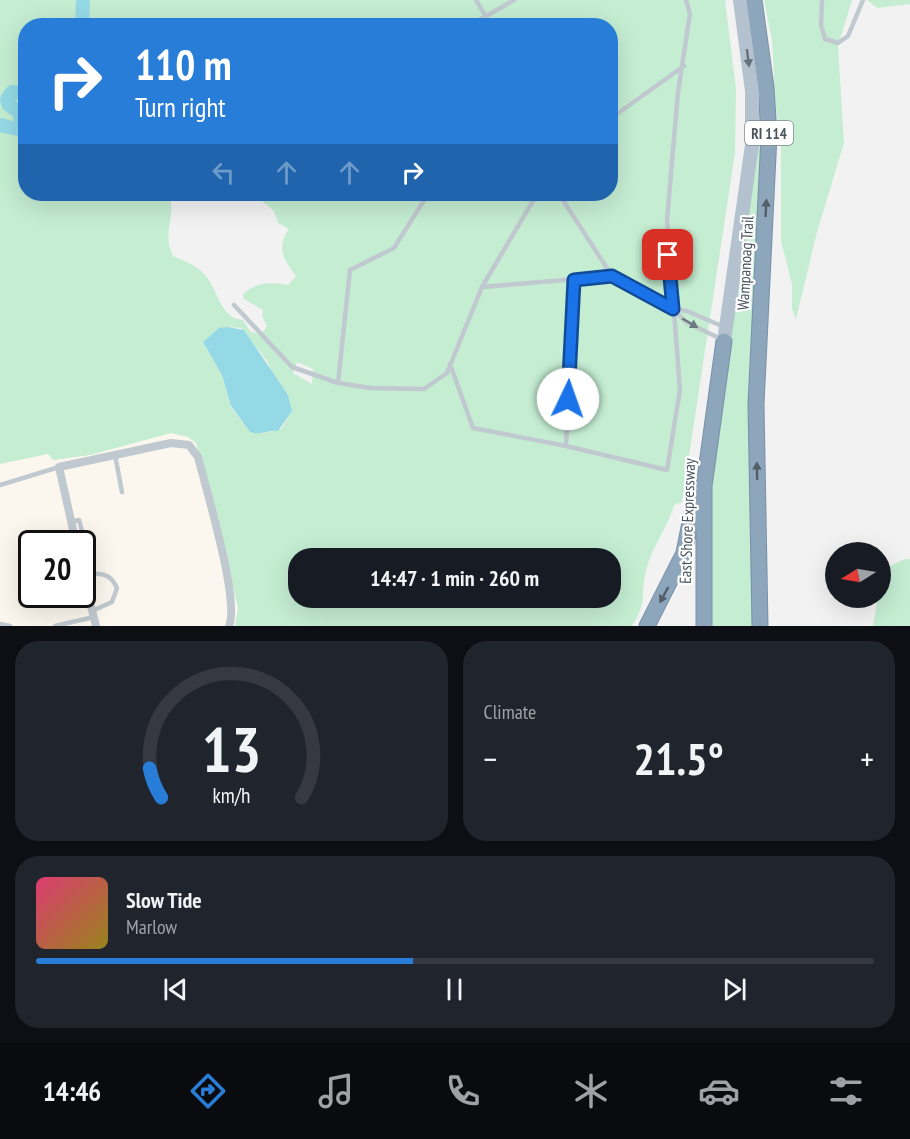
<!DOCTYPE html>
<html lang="en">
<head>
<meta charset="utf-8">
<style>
	body { margin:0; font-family:"PT Sans Narrow",sans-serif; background:#20242c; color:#f1f3f6; height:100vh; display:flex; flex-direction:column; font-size:22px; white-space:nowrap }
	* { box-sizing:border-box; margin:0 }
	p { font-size:20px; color:#9ea1a6 }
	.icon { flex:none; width:33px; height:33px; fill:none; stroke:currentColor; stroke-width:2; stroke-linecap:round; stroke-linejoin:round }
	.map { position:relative; height:626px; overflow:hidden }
	.panel { display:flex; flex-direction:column; gap:15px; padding:15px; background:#0d0f14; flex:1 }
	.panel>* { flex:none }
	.banner { position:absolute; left:18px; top:18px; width:600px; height:183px; border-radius:24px; box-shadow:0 6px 24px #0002; background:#277dd8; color:#fff; overflow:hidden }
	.needle { width:39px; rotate:259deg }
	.controls { position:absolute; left:825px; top:542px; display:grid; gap:12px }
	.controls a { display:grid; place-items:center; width:66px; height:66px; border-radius:50%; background:#171b24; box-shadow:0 6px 24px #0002; font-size:30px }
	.speed { position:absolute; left:18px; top:530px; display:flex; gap:12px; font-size:30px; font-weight:700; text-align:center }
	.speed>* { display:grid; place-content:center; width:78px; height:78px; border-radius:50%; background:#171b24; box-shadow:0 6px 24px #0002; line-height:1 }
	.speed .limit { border:3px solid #111; border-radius:9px; background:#fff; color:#111 }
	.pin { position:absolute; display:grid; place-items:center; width:51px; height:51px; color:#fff; margin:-26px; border-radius:12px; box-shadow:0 3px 9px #0006 }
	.me { position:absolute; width:66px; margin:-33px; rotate:3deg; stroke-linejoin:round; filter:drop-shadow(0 0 4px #0008) }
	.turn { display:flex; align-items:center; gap:21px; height:126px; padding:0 18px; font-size:27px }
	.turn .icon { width:78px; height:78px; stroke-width:2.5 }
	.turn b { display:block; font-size:42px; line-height:51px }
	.lanes { display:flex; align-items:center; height:57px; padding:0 18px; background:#0003; justify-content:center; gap:30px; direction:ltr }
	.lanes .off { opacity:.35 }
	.big { font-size:45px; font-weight:700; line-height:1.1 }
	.panel .card { flex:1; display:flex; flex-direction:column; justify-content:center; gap:9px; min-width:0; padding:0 21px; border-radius:24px; background:#20242c }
	.panel .dial { align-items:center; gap:0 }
	.dial svg { height:156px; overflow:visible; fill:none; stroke:#363941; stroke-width:7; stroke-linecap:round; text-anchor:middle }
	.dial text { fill:#f1f3f6; stroke:none }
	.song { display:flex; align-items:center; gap:18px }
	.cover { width:72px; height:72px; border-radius:9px; background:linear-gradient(135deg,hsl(340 70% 55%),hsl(50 70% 35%)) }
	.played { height:6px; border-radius:3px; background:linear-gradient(90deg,#277dd8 45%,#363941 45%) }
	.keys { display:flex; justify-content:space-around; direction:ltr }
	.heat { display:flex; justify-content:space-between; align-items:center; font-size:33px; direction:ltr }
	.panel .tiles { flex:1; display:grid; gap:15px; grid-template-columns:1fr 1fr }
	.card:last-child { grid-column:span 2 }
	.trip { position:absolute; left:288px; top:548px; width:333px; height:60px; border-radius:24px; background:#171b24; box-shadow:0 6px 24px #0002; font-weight:700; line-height:60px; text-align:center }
	.tabs { display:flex; height:96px; justify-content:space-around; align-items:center; background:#090b0e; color:#9ea1a6 }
	.tabs .icon { width:42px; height:42px }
	.tabs .on { color:#277dd8 }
	.tabs b { font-size:27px; color:#f1f3f6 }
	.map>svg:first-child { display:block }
	.commercial { fill:#fbf7ee; fill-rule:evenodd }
	.green { fill:#c4edd2; fill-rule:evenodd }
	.water { fill:#95d9e6 }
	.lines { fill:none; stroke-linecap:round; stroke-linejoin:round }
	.river { stroke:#95d9e6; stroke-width:14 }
	.motorway-casing { stroke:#7891a8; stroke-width:17 }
	.service { stroke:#c0c9cf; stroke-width:4.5 }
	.minor { stroke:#c0c9cf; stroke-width:8 }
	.primary { stroke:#b3c2ce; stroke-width:14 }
	.motorway { stroke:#8da6bc; stroke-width:15 }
	.oneway { fill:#64707a }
	.oneway2 { fill:#515d67 }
	.oneway3 { fill:#6d7880 }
	.route-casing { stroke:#114b97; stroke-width:15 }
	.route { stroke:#1a73e8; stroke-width:10 }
	.labels { text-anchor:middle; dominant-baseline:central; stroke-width:4.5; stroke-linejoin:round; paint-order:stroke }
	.shield { fill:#fff; stroke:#80888e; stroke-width:1.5 }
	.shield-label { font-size:15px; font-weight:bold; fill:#4a555e }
	.street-label { font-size:16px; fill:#4a555e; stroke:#fff }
</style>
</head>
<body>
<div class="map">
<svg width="910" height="626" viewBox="0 0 910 626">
	<rect width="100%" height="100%" fill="#f3f2f2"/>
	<!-- commercial -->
	<path class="commercial" d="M171,433l17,4 8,6 42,165 -3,18h-235v-162l40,-10h9l4,6 37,-5zM32,543h50v51h-50z"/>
	<!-- green -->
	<path class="green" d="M0,0h725l11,89 -1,64 -53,349 -8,3c-6,23 -23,42 -28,66 -6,25 2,30 -14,55h-397l3,-18 -32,-132 -10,-33 -8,-6 -17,-4 -81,22 -37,5 -5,-6 -48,10zM26,26h584v168h-387l15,5 17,-4 19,16 4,12 11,6c-14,19 -4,32 7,47l-8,9c-18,-3 -31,-3 -45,9l1,5 19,11 -1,6 5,10 -6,9 -11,-4 -7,-11c-23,-1 -25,-31 -38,-45 -10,-11 -19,-13 -32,-19 -12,-25 4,-37 -4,-62h-143zM228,327l13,1 26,33 7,16 14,18 4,16 -11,18 -17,4 -14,-1 -19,-25 -9,-32 -19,-33zM297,362l16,7 -1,15 -19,-11zM298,558h312v39h-312z
		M764,0h88l-14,46 6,97 -27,89 -21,87 -4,-10v-25l-11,-43v-98l-5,-35 -4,-68z
		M867,0h43v4l-33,4z
		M761,85l2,30 -8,511h-46l-1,-132 49,-408z
		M905,559h5v67h-37l5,-29h2l1,-27z"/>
	<!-- water -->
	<path class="water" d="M228,327l16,3 44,65 4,16 -14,20c-10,-2 -17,5 -28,1l-19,-26 -9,-31 -19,-33 16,-14z"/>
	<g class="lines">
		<!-- river -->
		<path class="river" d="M82,26l1,-26
			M0,125l18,4 5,-2 -4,-15 -11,-8 -1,-5 5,-7 14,2"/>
		<defs>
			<path id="motorway" d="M754,0l12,87 3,48 -13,269 4,222
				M647,626l37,-73 11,-56
				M704,626v-140l20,-145"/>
		</defs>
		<!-- motorway casing -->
		<use href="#motorway" class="motorway-casing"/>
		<!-- service -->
		<path class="service" d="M476,0l9,15
			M822,0l-1,25 4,14 13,4 10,-7 15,-36
			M469,26l45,-26
			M610,119l74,-53
			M559,194l53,82
			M482,287l55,-93
			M234,305l58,62 46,16 32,5 54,1 23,-16 35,-86 130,-11 61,33
			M721,339l-35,-17 -13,-13 14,2 37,16
			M450,364l23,64 93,18 101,24 13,-80 -13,-170 11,-128 12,-78 -4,-14
			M338,383l12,-113 44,-22 34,-54
			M566,446l8,-166
			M115,455l7,37
			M0,485l59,-18
			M72,522l7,-2 10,36 -7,1
			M83,574c16,-1 27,-2 34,14l-5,14 -20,9
			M0,624l10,2
			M55,626l39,-9"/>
		<!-- minor -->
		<path class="minor" d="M76,543l-17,-76 112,-24 18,2 9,12c8,32 42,144 31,169
			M82,571l14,55"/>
		<!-- primary -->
		<path class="primary" d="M724,341l28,-196v-54l-12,-91"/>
		<!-- motorway -->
		<use href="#motorway" class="motorway"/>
	</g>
	<!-- one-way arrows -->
	<defs><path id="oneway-solid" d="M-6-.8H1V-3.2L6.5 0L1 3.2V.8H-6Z" transform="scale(1.5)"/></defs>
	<use class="oneway" href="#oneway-solid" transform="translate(748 58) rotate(83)"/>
	<g class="oneway2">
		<use href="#oneway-solid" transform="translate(766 208) rotate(-87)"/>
		<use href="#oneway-solid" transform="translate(757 471) rotate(-91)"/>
		<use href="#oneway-solid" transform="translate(664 595) rotate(118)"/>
	</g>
	<use class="oneway3" href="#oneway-solid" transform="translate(690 323) rotate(30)"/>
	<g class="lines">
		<defs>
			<path id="route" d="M568,399l6,-119 38,-4 61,33 -5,-54"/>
		</defs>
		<!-- route casing -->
		<use href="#route" class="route-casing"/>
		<!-- route -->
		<use href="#route" class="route"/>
	</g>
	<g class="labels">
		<!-- shield labels -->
		<rect class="shield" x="745" y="121" width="48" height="24" rx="4.5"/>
		<g class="shield-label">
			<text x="769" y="133">RI 114</text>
		</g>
		<!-- street labels -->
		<g class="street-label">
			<text transform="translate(745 263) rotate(-87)">Wampanoag Trail</text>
			<text transform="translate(687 521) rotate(-88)">East Shore Expressway</text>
		</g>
	</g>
</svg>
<div class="controls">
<a><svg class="needle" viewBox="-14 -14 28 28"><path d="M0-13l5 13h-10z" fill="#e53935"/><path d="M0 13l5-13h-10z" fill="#9ea1a6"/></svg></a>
</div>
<div class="speed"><div class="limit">20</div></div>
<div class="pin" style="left:668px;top:255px;background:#d93025"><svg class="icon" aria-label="arrive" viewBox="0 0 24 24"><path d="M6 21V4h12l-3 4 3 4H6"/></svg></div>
<svg class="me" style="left:568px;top:399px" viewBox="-20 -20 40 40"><circle r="19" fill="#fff"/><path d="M0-13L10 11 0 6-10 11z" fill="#1a73e8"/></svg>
<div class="trip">14:47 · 1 min · 260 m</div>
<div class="banner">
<div class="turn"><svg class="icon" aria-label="right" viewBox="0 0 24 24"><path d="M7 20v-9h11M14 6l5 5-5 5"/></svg><div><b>110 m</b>Turn right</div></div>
<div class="lanes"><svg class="icon off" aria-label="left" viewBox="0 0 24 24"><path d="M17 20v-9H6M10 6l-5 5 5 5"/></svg><svg class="icon off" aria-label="ahead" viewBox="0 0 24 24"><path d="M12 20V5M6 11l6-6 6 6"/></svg><svg class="icon off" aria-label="ahead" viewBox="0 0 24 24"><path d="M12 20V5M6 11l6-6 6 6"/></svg><svg class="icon" aria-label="right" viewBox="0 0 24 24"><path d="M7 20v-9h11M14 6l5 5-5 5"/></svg></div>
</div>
</div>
<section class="panel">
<div class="tiles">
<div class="card dial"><svg viewBox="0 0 100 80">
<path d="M14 69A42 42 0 1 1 86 69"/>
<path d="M14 69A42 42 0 0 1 8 54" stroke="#277dd8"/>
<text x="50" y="56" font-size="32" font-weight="700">13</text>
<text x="50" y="72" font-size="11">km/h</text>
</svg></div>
<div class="card"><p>Climate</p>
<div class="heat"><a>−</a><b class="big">21.5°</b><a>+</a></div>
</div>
<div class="card">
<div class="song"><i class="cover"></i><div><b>Slow Tide</b><p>Marlow</p></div></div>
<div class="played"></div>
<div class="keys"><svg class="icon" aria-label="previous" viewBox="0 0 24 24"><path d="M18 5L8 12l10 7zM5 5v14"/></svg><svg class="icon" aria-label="pause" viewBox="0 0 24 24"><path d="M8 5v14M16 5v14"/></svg><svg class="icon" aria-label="next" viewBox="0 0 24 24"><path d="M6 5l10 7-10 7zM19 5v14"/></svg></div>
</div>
</div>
</section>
<nav class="tabs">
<b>14:46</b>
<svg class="icon on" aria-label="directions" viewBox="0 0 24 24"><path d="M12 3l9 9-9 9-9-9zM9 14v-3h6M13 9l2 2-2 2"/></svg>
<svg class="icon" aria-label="music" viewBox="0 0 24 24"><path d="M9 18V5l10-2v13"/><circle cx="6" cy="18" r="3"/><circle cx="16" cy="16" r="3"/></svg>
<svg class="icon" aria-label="phone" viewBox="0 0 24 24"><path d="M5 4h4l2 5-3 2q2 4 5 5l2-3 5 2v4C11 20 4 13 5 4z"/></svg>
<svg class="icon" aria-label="climate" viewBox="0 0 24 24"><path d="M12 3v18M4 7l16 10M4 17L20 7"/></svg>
<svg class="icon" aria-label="car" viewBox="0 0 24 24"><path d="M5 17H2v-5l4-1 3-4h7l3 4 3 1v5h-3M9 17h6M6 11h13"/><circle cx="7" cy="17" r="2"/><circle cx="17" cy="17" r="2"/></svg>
<svg class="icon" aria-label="filters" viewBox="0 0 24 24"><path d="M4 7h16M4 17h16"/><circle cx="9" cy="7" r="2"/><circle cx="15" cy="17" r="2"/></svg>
</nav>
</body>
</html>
